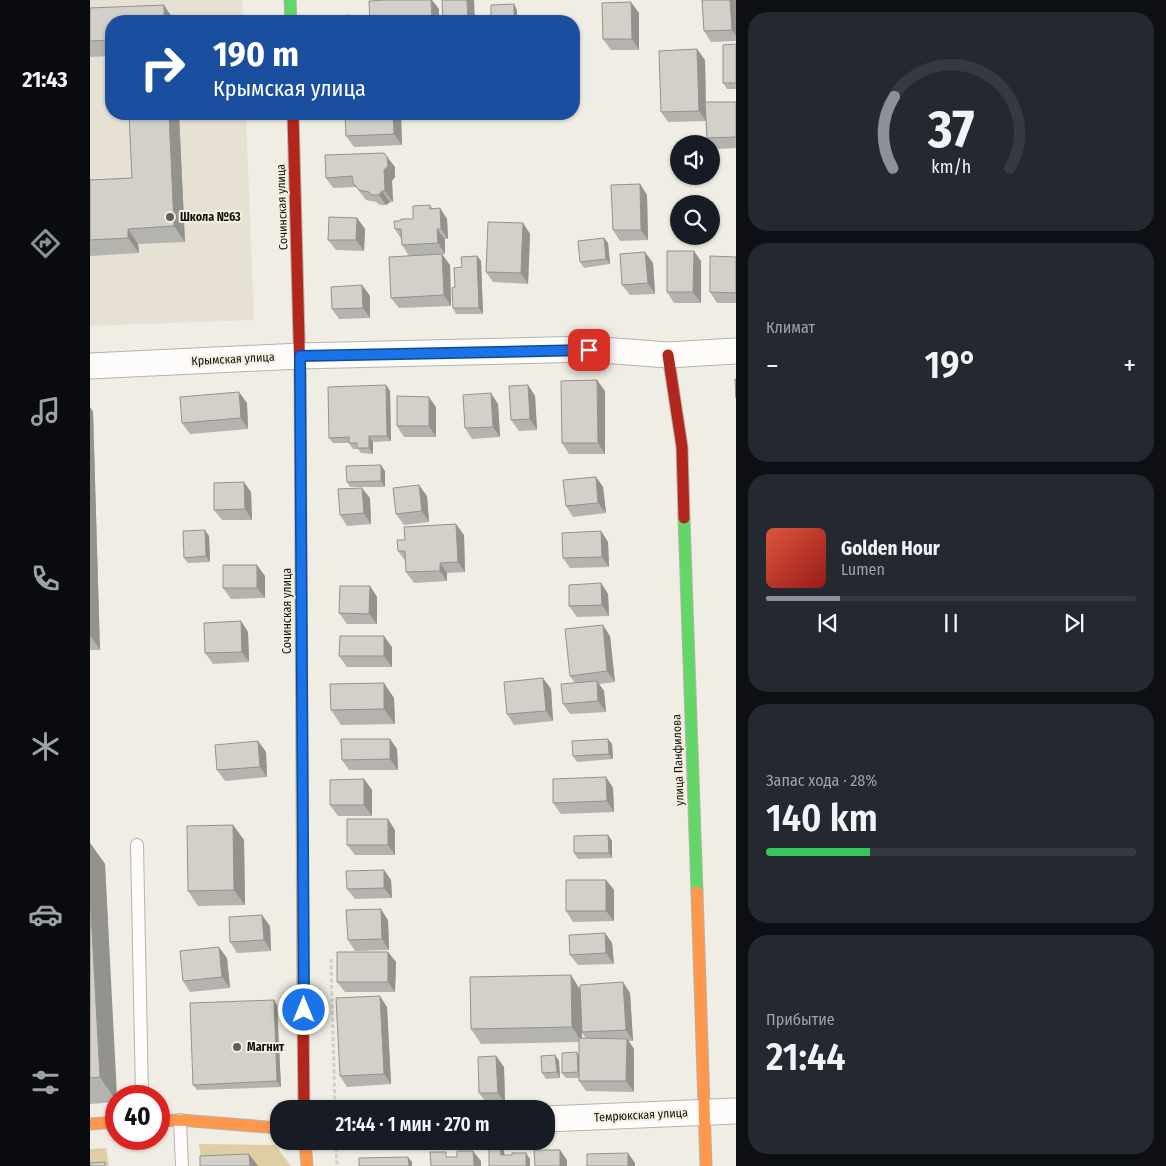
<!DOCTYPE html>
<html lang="ru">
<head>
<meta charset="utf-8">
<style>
	body { margin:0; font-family:"Fira Sans Condensed",sans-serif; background:#242831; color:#f1f3f6; height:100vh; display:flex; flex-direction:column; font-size:19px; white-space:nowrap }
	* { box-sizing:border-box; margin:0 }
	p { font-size:16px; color:#9ea1a6 }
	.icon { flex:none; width:28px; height:28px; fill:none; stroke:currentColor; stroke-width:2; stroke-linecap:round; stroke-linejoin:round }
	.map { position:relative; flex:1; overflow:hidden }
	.drawer { display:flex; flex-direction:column; gap:12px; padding:12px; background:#0d0f14; width:430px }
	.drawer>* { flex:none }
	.top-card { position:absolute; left:15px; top:15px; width:475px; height:105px; border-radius:20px; box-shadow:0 1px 4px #0004; background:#1a4fa0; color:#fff; overflow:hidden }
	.controls { position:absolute; left:580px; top:135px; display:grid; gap:10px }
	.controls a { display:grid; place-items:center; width:50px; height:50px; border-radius:50%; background:#171b24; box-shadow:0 1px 4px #0004; font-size:25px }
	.speed { position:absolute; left:15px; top:1085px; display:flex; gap:10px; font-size:25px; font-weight:700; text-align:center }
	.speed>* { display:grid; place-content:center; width:65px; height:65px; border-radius:50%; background:#171b24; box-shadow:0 1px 4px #0004; line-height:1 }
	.speed .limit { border:8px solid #d22; background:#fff; color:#111 }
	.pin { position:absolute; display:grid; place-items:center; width:42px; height:42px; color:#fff; margin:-21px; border-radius:10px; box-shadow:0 2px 8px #0006 }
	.me { position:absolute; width:55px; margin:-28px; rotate:0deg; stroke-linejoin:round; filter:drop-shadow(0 0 4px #0008) }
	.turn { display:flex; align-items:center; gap:18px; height:105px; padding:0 25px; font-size:22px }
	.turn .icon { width:65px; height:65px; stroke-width:2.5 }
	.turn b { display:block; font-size:35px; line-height:42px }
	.big { font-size:38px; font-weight:600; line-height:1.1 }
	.drawer .widget { flex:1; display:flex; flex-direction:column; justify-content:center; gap:8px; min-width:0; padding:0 18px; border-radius:20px; background:#242831 }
	.drawer .dial { align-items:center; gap:0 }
	.dial svg { height:130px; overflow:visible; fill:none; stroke:#363941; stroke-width:7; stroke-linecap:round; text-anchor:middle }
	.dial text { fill:#f1f3f6; stroke:none }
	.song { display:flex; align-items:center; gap:15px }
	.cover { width:60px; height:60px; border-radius:8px; background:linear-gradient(135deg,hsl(10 70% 55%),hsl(0 70% 35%)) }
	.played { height:5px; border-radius:2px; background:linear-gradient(90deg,#8c9099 20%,#363941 20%) }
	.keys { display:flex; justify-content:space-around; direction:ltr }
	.heat { display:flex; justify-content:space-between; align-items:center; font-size:28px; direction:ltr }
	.charge { height:8px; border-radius:4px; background:linear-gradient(90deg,#34c759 28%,#363941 0) }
	.trip { position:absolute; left:180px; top:1100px; width:285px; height:50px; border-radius:20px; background:#171b24; box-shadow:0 1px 4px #0004; font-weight:600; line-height:50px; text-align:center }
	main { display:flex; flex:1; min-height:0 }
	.tab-bar { display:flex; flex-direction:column; width:90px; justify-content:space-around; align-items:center; background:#090b0e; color:#9ea1a6 }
	.tab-bar .icon { width:35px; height:35px }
	.tab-bar .current { color:#8c9099 }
	.tab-bar b { font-size:22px; color:#f1f3f6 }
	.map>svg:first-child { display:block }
	.built { fill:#e6e1d2 }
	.forest { fill:#ddcfa3 }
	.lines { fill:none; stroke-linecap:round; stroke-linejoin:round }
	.lane-casing { stroke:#b6b3ac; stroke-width:14 }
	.street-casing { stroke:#b6b3ac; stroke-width:27 }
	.fast-casing { stroke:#b6b3ac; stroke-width:13 }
	.slow-casing { stroke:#b6b3ac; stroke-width:13 }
	.jam-casing { stroke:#b6b3ac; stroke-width:13 }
	.path { stroke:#d1cfcd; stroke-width:3; stroke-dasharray:4 2.5; stroke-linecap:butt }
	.lane { stroke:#fdfcfb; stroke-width:12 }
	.street { stroke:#fdfcfb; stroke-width:25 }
	.fast { stroke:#63d668; stroke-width:11 }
	.slow { stroke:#ff974d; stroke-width:11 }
	.jam { stroke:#b3261e; stroke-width:11 }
	.wall { fill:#b5b3ad; fill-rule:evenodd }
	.shaded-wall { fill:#93928d }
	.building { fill:#d2d0c9; stroke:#93928d }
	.route-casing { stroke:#114b97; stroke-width:12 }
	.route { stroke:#1a73e8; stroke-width:9 }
	.poi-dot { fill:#615f58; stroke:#f4efe0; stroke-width:2 }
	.labels { text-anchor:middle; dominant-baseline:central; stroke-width:4; stroke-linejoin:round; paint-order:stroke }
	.street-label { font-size:12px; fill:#14120d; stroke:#f4efe0 }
	.poi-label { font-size:12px; font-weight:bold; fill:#14120d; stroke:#f4efe0; text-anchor:start }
</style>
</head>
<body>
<main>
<nav class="tab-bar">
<b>21:43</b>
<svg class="icon current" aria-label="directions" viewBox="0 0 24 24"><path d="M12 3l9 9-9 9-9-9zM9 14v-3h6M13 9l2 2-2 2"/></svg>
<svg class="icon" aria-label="music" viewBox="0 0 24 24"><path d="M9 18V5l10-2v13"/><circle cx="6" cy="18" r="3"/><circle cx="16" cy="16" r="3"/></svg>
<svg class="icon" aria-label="phone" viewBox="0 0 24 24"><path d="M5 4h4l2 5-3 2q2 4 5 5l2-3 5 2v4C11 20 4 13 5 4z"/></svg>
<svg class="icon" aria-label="climate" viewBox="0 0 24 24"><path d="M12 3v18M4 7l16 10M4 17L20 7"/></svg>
<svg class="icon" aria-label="car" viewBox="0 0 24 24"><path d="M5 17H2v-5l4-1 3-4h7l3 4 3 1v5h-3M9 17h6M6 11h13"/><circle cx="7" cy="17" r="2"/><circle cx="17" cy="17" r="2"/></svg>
<svg class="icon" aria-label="filters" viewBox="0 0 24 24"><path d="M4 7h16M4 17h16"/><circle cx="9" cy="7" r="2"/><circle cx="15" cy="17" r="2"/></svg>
</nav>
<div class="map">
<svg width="646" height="1166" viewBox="0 0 646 1166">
	<rect width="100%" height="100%" fill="#f0ede4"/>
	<!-- built -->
	<path class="built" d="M0,0h152l1,21h-132v93h135l8,206 -164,6z"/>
	<!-- forest -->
	<path class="forest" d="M109,1144l76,1 16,21h-89z
		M16,1148l3,18h-19v-17z"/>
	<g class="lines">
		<defs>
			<path id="lane" d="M47,845l5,251
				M90,1120l2,46"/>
			<path id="street" d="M0,366l210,-10 289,-7 79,6 68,-4
				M456,1119l190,-8"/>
			<path id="fast" d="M200,0l1,21
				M210,376l2,411
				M594,518l13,374"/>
			<path id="slow" d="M212,787l1,226
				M607,892l9,274
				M69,1121l21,-1 99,8
				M0,1124l26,-2
				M215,1141l2,25"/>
			<path id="jam" d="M203,114l7,262
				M578,355l14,92 2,71
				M213,1013l1,96"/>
		</defs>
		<!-- lane casing -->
		<use href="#lane" class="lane-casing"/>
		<!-- street casing -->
		<use href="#street" class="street-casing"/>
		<!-- fast casing -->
		<use href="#fast" class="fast-casing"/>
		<!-- slow casing -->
		<use href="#slow" class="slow-casing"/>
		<!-- jam casing -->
		<use href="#jam" class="jam-casing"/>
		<!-- path -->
		<path class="path" d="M241,959l4,150
			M363,1109l74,-3
			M246,1141l1,25"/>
		<!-- lane -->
		<use href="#lane" class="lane"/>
		<!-- street -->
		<use href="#street" class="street"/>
		<!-- fast -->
		<use href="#fast" class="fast"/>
		<!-- slow -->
		<use href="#slow" class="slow"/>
		<!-- jam -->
		<use href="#jam" class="jam"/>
	</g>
	<!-- wall -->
	<path class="wall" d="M646,0v41l-25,1 -7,-11z
		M0,8l84,12v1h-63v35l-21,1z
		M549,13v37h-28l-8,-11z
		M646,44v45h-9l-4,-6z
		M615,60l1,42h30v46l-22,1 -7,-11 -1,-17 -38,1 -7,-10z
		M39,114h50l6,128 -47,2 1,9 -49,3v-76l42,-2z
		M255,114h54l2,1 1,30 -48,2 -8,-11z
		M297,157l8,10v10l-3,4 1,21h-3l-4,3h-6l-4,-3 -10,-2 -10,-13 -23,1 -7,-10z
		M550,184l7,11 1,45 -28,1 -7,-11z
		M340,205l2,3h8l7,11 1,20h-3v15l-22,1 27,10 1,41 -52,2 -8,-10 18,-42 -7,-11 -1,-6 -6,-10 18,-10z
		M267,218l8,11 -1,22 -28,-1 -8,-10z
		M433,223l7,11 -2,50 -35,-2 -7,-10z
		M514,238l4,5 2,21 -26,4 -4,-6z
		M387,256l4,5 2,53h-27l-3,-6 2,-21 7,-20z
		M646,257v46h-19l-7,-11z
		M611,261v42h-27l-7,-11z
		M563,263l2,31 -25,1 -8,-10z
		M272,285l8,11v22l-31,1 -7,-10z
		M296,385l4,6 1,50 -18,1v12l-12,-1 -3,-4h-5l-4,-6h-16l-4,-5z
		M438,385l7,11 2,34 -18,1 -8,-11z
		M515,391v63h-36l-7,-11z
		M157,403l1,26 -58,5 -8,-11z
		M408,404l2,33 -28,2 -7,-11z
		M0,407l3,5 7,238h-10z
		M346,407v30h-32l-7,-11z
		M295,471v16h-35l-3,-5z
		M506,477l7,10 3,26 -33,4 -7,-11z
		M161,492l1,28h-30l-8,-10z
		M337,496l2,26 -25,3 -8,-11z
		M280,498l1,26 -24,2 -7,-11z
		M511,531l7,11 1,25 -39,1 -7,-10z
		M374,535l1,37 -18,1v8l-33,2 -8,-11v-10l-8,-11z
		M119,536l1,26 -22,1 -4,-5z
		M175,576v22l-34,1 -8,-11z
		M511,583l7,11 1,22 -32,1 -8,-11z
		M280,586l7,11v27h-30l-8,-11z
		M151,621l7,11 1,30 -36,2 -8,-11z
		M520,636l5,46 -16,2 5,7 2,21 -36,2 -7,-10 12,-21 -5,-7z
		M302,647v20h-45l-8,-11z
		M461,689l2,32 -39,4 -7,-11z
		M304,698l1,26 -54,1 -10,-15z
		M300,739l7,10 1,21h-49l-7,-10z
		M518,739l4,5 1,15 -36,3 -4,-6z
		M168,741l8,11 1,25 -42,4 -8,-11z
		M516,777l7,11 1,24 -53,2 -8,-11z
		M274,779l8,11v26h-34l-8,-11z
		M143,825l11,15 1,65 -47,1 -10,-15z
		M305,830v25h-40l-8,-10z
		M518,835l4,6v17l-34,1 -4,-6z
		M0,843l15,21 11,232v6l-26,2z
		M294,870l7,10 1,18 -37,1 -8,-10z
		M516,880l8,10v31l-41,1 -7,-11z
		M298,920l1,30 -34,1 -7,-11z
		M180,926l1,25 -34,2 -7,-11z
		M515,933l7,10 2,21 -36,1 -8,-10z
		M298,952l8,10 -1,30h-50l-8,-10z
		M137,958l3,30 -40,4 -7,-11z
		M490,988l50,5 3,48h-4l5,8v43l-48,-1 -7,-10v-3h-13l-4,-5 17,-18v-13l-98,2 -10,-15zM492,1033l4,5h-4z
		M187,1005l4,82 -84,3 -4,-5z
		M297,1007l4,77 -44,3 -7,-11z
		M465,1055l4,6 1,17 -14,1 -4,-6z
		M406,1056l8,11 1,36 -18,1 -8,-11z"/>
	<!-- shaded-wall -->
	<path class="shaded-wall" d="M341,0h1l7,9v12h-7z
		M377,0h7l1,21h-7z
		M640,0h6v36l-4,-6z
		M541,2l8,11v37l-7,-11z
		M424,4l3,6v11h-3z
		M74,5l10,15v1h-10z
		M260,15l4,6h-3z
		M607,49l8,11 1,61 -7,-10z
		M79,114h10l6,128 -11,-16z
		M303,114h6l2,1 1,30 -8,-11z
		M297,157l8,10v10l-3,4 1,21 -8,-11 -1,-21z
		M550,184l7,11 1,45 -7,-10z
		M292,191l8,11 -4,3 -7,-10z
		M350,208l7,11 1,20 -7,-10z
		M267,218l8,11 -1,22 -8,-11z
		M433,223l7,11 -2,50 -7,-11z
		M38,229l10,15 1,9 -11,-15z
		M347,229l8,10v15l-7,-11z
		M514,238l4,5 2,21 -4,-5z
		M604,251l7,10v42l-8,-11z
		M555,252l8,11 2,31 -7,-11z
		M352,254l8,11 1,41 -7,-11z
		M387,256l4,5 2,53 -4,-6z
		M272,285l8,11v22l-7,-10z
		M507,380l8,11v63l-7,-11z
		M296,385l4,6 1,50 -4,-5z
		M438,385l7,11 2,34 -7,-11z
		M149,392l8,11 1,26 -7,-11z
		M401,393l7,11 2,33 -7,-10z
		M339,397l7,10v30l-7,-11z
		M0,407l3,5 7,238 -10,-15z
		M279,436l4,6v12l-4,-6z
		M291,465l4,6v16l-4,-6z
		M506,477l7,10 3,26 -8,-10z
		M154,482l7,10 1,28 -7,-11z
		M329,485l8,11 2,26 -7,-11z
		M272,488l8,10 1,26 -7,-11z
		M366,524l8,11 1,37 -7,-10z
		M115,530l4,6 1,26 -4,-6z
		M511,531l7,11 1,25 -7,-10z
		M350,563l7,10v8l-7,-10z
		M167,565l8,11v22l-8,-10z
		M511,583l7,11 1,22 -7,-11z
		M280,586l7,11v27l-8,-10z
		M151,621l7,11 1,30 -7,-10z
		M513,625l7,11 5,46 -8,-11z
		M294,636l8,11v20l-8,-11z
		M453,678l8,11 2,32 -7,-10z
		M507,681l7,10 2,21 -8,-11z
		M294,683l10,15 1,26 -11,-15z
		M300,739l7,10 1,21 -8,-11z
		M518,739l4,5 1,15 -4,-5z
		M168,741l8,11 1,25 -7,-10z
		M516,777l7,11 1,24 -7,-11z
		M274,779l8,11v26l-8,-11z
		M298,819l7,11v25l-7,-10z
		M143,825l11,15 1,65 -11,-15z
		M518,835l4,6v17l-3,-5z
		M0,843l15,21 12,232 -1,5 -16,-24 -10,-183z
		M294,870l7,10 1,18 -8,-10z
		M516,880l8,10v31l-8,-10z
		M291,909l7,11 1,30 -7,-11z
		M172,915l8,11 1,25 -7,-11z
		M515,933l7,10 2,21 -8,-11z
		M129,947l8,11 3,30 -8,-11z
		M298,952l8,10 -1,30 -7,-10z
		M481,975l10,16 1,51 -10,-15z
		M533,982l7,11 3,48 -7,-11z
		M290,996l7,11 4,77 -7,-10z
		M184,1000l3,5 4,82 -4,-6z
		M537,1039l7,10v43l-8,-11z
		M487,1052l4,6 1,20 -4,-6z
		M465,1055l4,6 1,17 -3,-6z
		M406,1056l8,11 1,36 -7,-10z
		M410,1144l4,5 1,12 -4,-6z
		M470,1150l7,10v6h-7z
		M383,1151l8,10v5h-7z
		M436,1153l4,6v7h-4z
		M538,1153l7,10v3h-7z
		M159,1154l9,12h-8z
		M318,1157l4,5v4h-3z"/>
	<!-- building -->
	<path class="building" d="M297,0h44l1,21h-62l-1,-20z
		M352,0h25l1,21h-25z
		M612,0h28l2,30 -28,1z
		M541,2l1,37h-29l-1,-36z
		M424,4v17h-23v-16z
		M74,5v16h-53v19l-21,1v-33z
		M260,15l1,6h-30v-3z
		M646,44v39h-13v-38z
		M607,49l2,62 -38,1 -2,-61z
		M615,102h31v35l-29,1z
		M39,114h40l5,112 -46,3v9l-38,2v-60l42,-2z
		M255,114h48l1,20 -48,2z
		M294,153l3,4 1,9 -4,4 1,21h-3l-3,4h-7l-3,-3 -10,-2 -6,-7 -1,-7 -26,2 -1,-23z
		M550,184l1,46h-28l-2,-45z
		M340,205v4l10,-1 1,21h-4l1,14 -36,2 -1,-16h-6l-1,-8h6l1,-2h12v-13z
		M239,217l28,1 -1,22h-28z
		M398,222l35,1 -2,50 -35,-1z
		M514,238l2,21 -26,3 -2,-21z
		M577,251h27l-1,41h-26z
		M555,252l3,31 -26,2 -2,-31z
		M352,254l2,41 -53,3 -2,-41z
		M387,256l2,52h-26l-1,-20 3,-1 -1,-19 8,-1 -1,-10z
		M620,256l26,1v36l-26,-1z
		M272,285l1,23 -31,1 -1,-22z
		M645,379h1v19z
		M507,380l1,63h-36l-1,-62z
		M296,385l1,51h-18v12h-12v-5h-8v-6l-20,1 -1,-51z
		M438,385l2,34 -19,1 -2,-34z
		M149,392l2,26 -59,5 -2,-26z
		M401,393l2,34 -28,1 -2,-33z
		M307,396l32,1v29h-32z
		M291,465v16l-34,1 -1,-16z
		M506,477l2,26 -32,3 -3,-26z
		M154,482l1,27 -31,1v-27z
		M329,485l3,26 -26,3 -3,-26z
		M272,488l2,25 -24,2 -2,-26z
		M366,524l2,38 -18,1v8l-34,1 -1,-21h-7l-1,-11h8l-1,-13z
		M115,530l1,26 -22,2 -1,-27z
		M511,531l1,26 -39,1 -1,-25z
		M133,565h34v23h-34z
		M511,583l1,22 -33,1v-21z
		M250,586h30l-1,28 -30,-1z
		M151,621l1,31 -37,1 -1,-30z
		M513,625l4,46 -37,5 -5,-47z
		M250,636h44v20h-45z
		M453,678l3,33 -39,3 -3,-32z
		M507,681l1,20 -35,3 -2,-20z
		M294,683v26l-53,1 -1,-26z
		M251,739h49v20l-48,1z
		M518,739l1,15 -36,2 -1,-15z
		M168,741l2,26 -43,3 -2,-25z
		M516,777l1,24 -54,2v-24z
		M274,779v26h-34v-25z
		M257,819h41v26h-41z
		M143,825l1,65 -46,1 -1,-65z
		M518,835l1,18h-35v-17z
		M294,870v18l-37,1 -1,-18z
		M476,880h40v31h-40z
		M0,894l10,183 -10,1z
		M291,909l1,30 -34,1 -2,-30z
		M172,915l2,25 -34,2 -1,-25z
		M515,933l1,20 -36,2 -1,-20z
		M129,947l3,30 -39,4 -3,-30z
		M247,952h51v30h-51z
		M481,975l1,52 -101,2 -1,-52z
		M533,982l3,48 -44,2 -2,-47z
		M290,996l4,78 -44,2 -4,-78z
		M184,1000l3,81 -84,4 -3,-82z
		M489,1038l48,1 -1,42h-47z
		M487,1052l1,20 -16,1v-20z
		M465,1055l2,17 -15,1 -1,-17z
		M406,1056l2,37h-19l-1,-36z
		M399,1144h11l1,11h11v-2h14v13h-37z
		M444,1150h26v16h-25z
		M367,1151h16l1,15h-43l-1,-14h16v5h11z
		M538,1153v13h-41v-12z
		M159,1154l1,12h-50v-10z
		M318,1157l1,9h-50v-8z
		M15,1162v4h-15v-3z"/>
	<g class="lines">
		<defs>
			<path id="route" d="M214,1010l-4,-654 289,-6"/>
		</defs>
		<!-- route casing -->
		<use href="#route" class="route-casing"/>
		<!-- route -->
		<use href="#route" class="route"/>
	</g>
	<!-- markers -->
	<g class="poi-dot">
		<circle cx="80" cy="217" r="5"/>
		<circle cx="147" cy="1047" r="5"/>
	</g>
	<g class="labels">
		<!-- street labels -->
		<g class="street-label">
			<text transform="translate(192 207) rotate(-92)">Сочинская улица</text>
			<text transform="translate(143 359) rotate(-3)">Крымская улица</text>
			<text transform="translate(197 611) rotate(-90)">Сочинская улица</text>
			<text transform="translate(588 760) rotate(-92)">улица Панфилова</text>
			<text transform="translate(551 1115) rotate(-3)">Темрюкская улица</text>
		</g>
		<!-- poi labels -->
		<g class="poi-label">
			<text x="90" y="217">Школа №63</text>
			<text x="157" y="1047">Магнит</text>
		</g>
	</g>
</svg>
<div class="controls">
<a><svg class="icon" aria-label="sound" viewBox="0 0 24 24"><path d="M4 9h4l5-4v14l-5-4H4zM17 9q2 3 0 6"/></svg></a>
<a><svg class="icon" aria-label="search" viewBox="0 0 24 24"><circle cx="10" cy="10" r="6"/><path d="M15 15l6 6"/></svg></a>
</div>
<div class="speed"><div class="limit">40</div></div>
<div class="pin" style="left:499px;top:350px;background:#d93025"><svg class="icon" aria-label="arrive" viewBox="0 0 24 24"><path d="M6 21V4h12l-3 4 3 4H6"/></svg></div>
<svg class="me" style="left:214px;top:1010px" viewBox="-20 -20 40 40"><circle r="17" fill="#1a73e8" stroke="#fff" stroke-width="3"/><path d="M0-11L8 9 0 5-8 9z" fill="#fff"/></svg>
<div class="trip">21:44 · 1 мин · 270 m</div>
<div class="top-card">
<div class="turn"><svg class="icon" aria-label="right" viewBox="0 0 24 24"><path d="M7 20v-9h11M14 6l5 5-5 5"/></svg><div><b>190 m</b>Крымская улица</div></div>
</div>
</div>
<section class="drawer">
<div class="widget dial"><svg viewBox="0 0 100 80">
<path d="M14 69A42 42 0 1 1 86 69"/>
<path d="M14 69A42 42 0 0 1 15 25" stroke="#8c9099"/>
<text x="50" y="56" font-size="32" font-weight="700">37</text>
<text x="50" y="72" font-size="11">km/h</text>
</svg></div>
<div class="widget"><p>Климат</p>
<div class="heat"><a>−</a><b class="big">19°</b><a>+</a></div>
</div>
<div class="widget">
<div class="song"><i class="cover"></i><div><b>Golden Hour</b><p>Lumen</p></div></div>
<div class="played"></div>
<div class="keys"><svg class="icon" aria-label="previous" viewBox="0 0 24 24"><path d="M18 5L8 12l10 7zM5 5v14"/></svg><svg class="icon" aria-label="pause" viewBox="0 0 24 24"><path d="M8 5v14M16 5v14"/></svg><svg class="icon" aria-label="next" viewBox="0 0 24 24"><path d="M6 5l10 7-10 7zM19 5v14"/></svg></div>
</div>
<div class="widget"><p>Запас хода · 28%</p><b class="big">140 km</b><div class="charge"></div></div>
<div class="widget"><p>Прибытие</p><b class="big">21:44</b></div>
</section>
</main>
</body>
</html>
